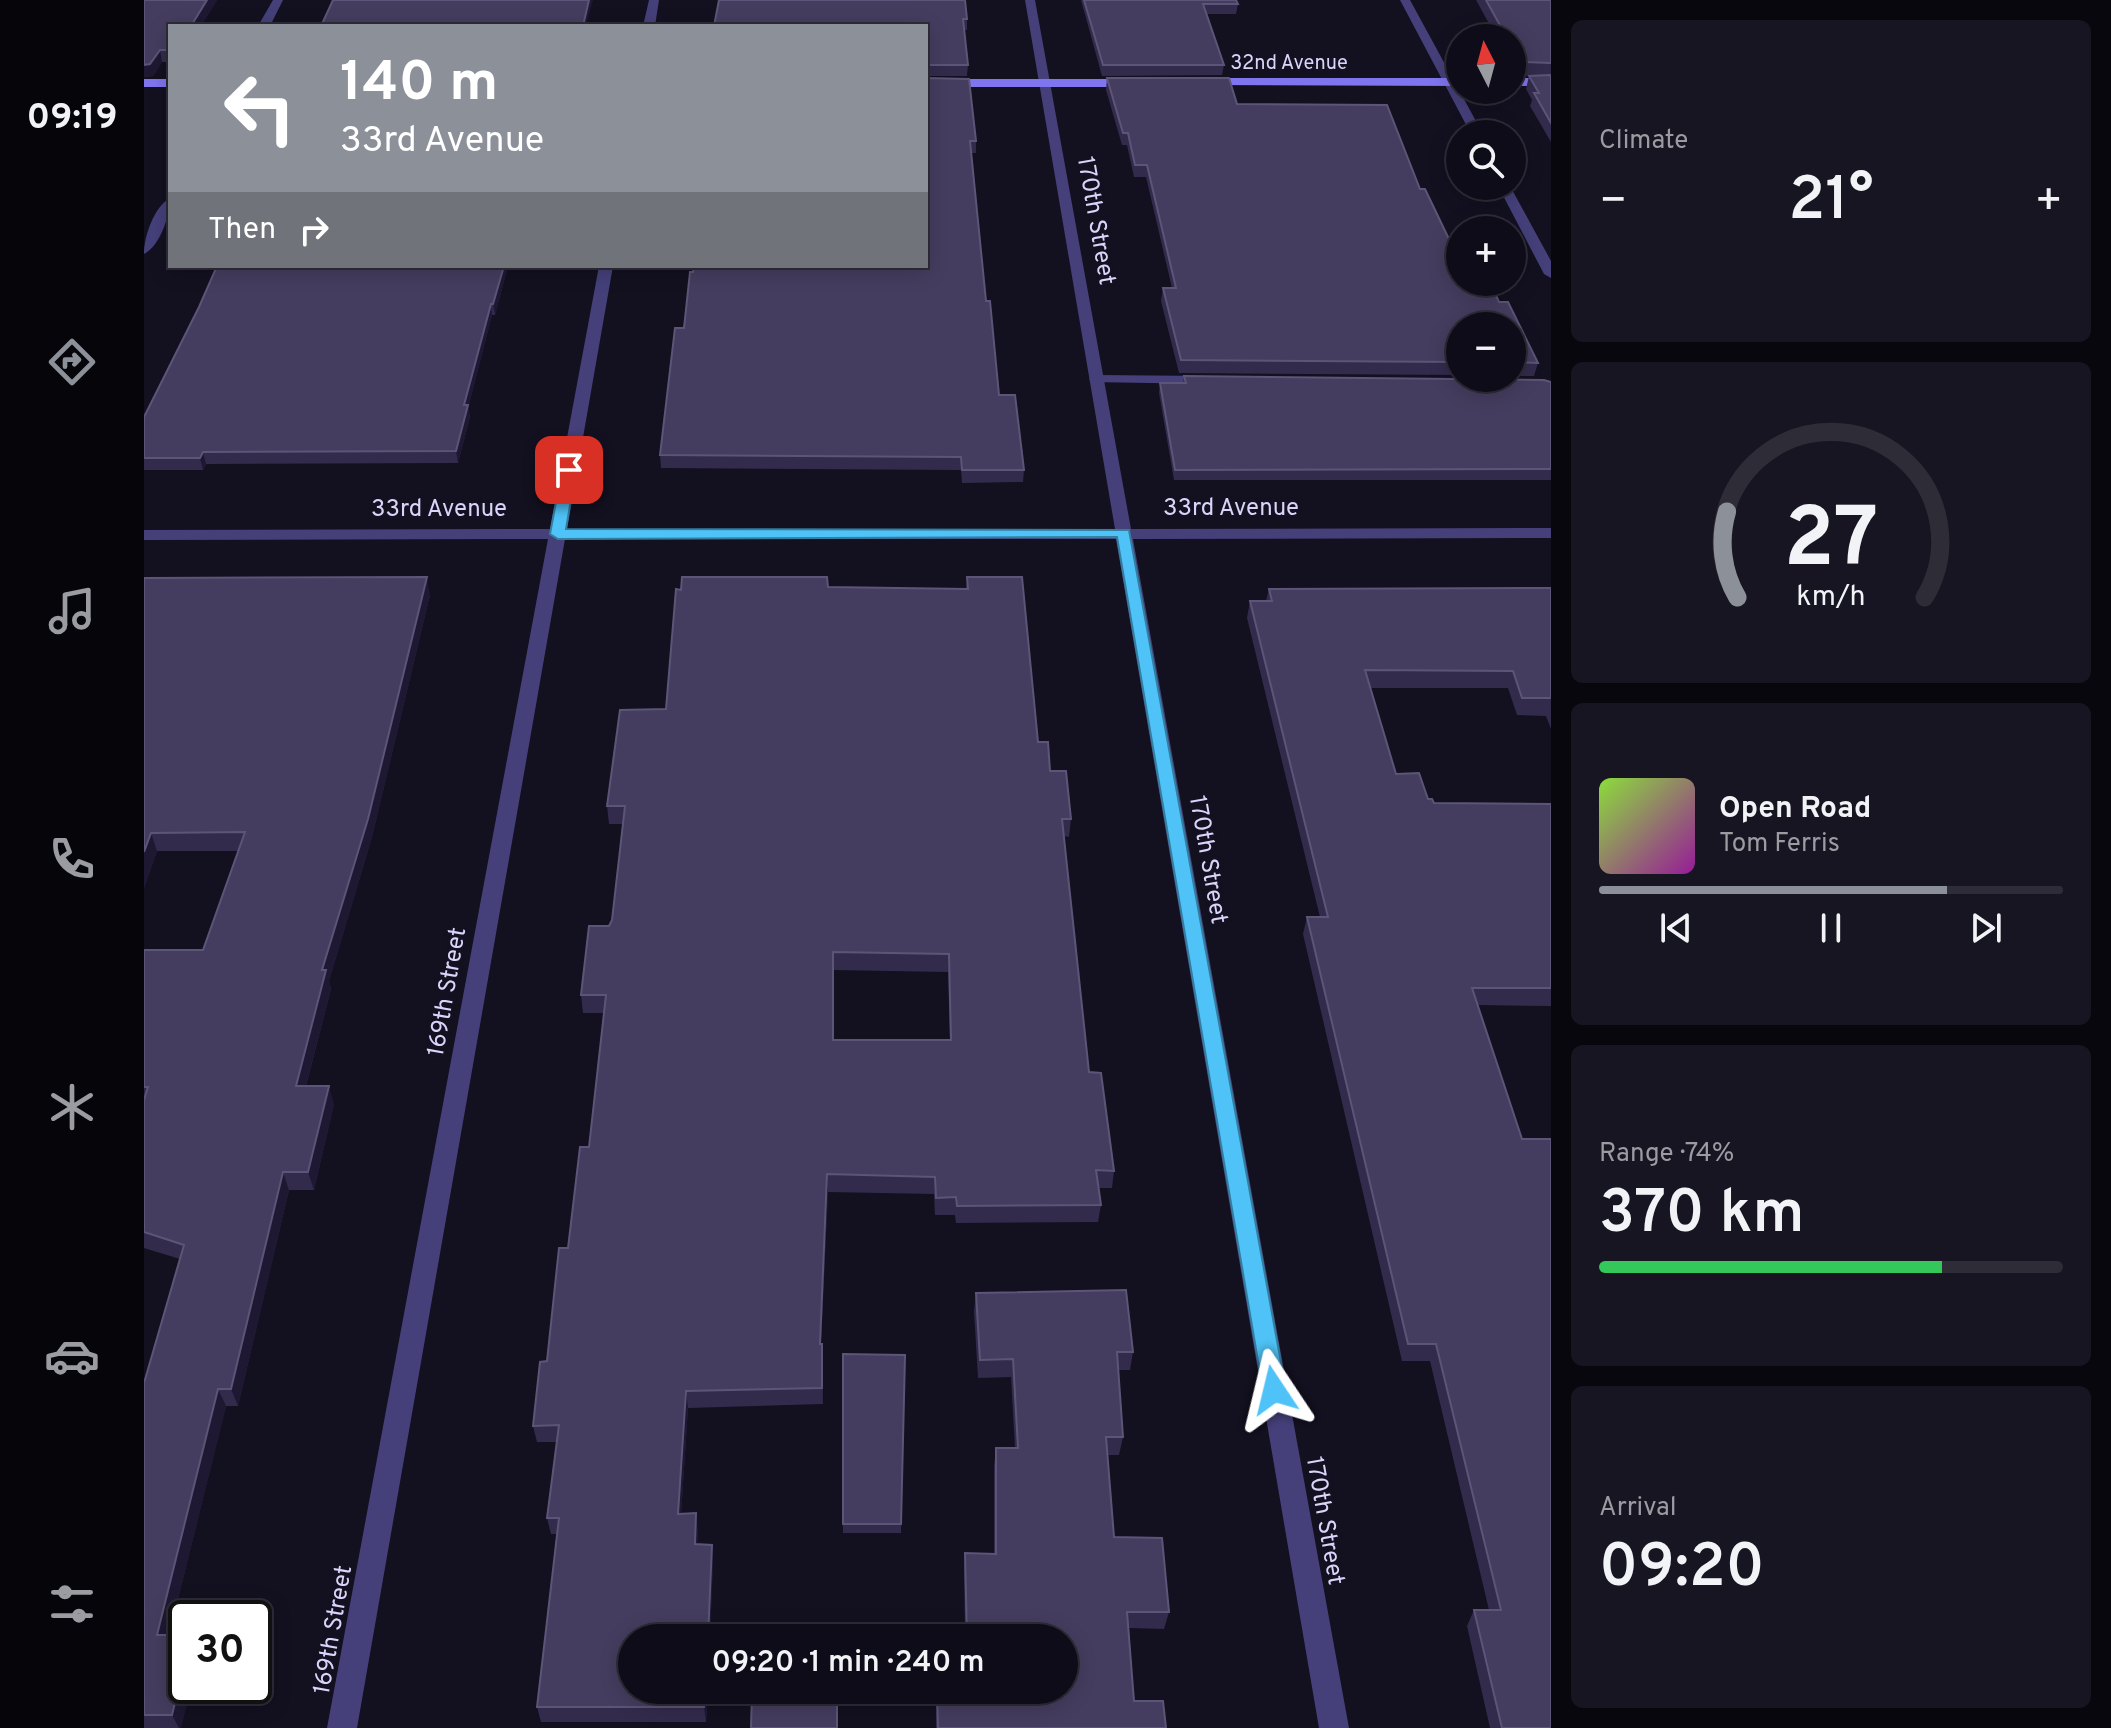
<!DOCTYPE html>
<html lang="en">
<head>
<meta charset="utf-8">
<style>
	body { margin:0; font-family:Overpass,sans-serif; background:#171521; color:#f1f3f6; height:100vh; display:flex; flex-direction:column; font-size:30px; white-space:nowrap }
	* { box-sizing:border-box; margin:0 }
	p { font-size:26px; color:#9b9ba2 }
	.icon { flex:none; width:44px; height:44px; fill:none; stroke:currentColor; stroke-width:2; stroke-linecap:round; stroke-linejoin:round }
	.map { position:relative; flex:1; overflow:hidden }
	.sheet { display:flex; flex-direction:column; gap:20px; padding:20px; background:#08070d; width:560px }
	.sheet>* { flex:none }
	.guide { position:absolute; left:24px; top:24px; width:760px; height:244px; border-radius:0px; box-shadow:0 4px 20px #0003,0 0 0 2px #2e2c37; background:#8c9099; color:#fff; overflow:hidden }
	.needle { width:52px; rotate:354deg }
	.tools { position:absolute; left:1302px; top:24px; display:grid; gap:16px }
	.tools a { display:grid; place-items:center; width:80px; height:80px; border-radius:50%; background:#0e0c18; box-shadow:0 4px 20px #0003,0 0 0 2px #2e2c37; font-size:40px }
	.speed { position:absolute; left:24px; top:1600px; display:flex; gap:16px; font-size:40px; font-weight:700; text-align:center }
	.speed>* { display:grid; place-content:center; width:104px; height:104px; border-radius:50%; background:#0e0c18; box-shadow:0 4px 20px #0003,0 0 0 2px #2e2c37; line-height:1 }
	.speed .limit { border:4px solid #111; border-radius:12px; background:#fff; color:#111 }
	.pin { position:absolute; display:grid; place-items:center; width:68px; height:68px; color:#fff; margin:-34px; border-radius:16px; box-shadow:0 4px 12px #0006 }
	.me { position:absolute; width:88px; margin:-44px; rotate:350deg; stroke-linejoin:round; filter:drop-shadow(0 0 6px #0008) }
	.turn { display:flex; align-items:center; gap:28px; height:168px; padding:0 40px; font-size:36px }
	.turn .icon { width:104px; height:104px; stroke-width:2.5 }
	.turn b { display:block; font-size:56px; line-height:68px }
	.then { display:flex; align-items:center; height:76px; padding:0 40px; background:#0003; gap:16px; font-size:30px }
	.big { font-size:60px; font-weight:600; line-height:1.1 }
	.sheet .tile { flex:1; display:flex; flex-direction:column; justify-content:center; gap:12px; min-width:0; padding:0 28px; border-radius:12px; background:#171521 }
	.sheet .dial { align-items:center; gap:0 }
	.dial svg { height:208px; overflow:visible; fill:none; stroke:#2e2c37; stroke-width:7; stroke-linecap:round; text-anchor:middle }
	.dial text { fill:#f1f3f6; stroke:none }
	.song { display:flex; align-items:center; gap:24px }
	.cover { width:96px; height:96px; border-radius:12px; background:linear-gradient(135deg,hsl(90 70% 55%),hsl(300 70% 35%)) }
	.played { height:8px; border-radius:4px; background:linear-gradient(90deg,#8c9099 75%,#2e2c37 75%) }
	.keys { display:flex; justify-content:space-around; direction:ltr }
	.heat { display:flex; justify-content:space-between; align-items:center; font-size:44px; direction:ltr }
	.charge { height:12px; border-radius:6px; background:linear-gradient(90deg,#34c759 74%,#2e2c37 0) }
	.trip { position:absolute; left:474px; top:1624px; width:460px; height:80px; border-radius:40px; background:#0e0c18; box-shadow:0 4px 20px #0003,0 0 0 2px #2e2c37; font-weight:600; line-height:80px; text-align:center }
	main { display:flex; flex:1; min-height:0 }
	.tabs { display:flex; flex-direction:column; width:144px; justify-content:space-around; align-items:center; background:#06050a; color:#9b9ba2 }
	.tabs .icon { width:56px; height:56px }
	.tabs .current { color:#8c9099 }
	.tabs b { font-size:36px; color:#f1f3f6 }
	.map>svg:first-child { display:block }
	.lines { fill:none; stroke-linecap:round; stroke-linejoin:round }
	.lane { fill:#45407a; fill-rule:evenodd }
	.street { fill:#45407a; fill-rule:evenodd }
	.secondary { fill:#7f75ef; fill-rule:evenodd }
	.wall { fill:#332b4c; fill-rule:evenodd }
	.shaded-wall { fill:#1e1833 }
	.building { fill:#453d5f; stroke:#5c5577; stroke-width:2; fill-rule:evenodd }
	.route { fill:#4fc3f7; stroke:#337fa1; stroke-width:2 }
	.labels { text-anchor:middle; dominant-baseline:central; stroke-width:8; stroke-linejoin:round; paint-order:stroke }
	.far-street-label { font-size:20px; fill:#dad4fa; stroke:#131020 }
	.street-label { font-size:24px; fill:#dad4fa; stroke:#131020 }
</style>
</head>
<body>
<main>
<nav class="tabs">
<b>09:19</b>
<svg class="icon current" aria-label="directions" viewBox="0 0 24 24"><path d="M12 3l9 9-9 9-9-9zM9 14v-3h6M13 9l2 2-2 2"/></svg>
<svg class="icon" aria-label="music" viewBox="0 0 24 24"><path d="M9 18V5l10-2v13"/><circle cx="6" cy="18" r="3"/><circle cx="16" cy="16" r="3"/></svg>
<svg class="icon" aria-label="phone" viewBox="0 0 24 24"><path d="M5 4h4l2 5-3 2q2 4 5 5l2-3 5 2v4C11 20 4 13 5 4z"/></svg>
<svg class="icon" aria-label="climate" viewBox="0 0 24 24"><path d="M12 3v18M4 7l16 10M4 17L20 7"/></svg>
<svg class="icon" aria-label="car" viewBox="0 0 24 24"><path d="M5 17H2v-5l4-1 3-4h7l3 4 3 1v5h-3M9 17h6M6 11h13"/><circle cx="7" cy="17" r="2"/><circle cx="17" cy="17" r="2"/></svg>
<svg class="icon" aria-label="filters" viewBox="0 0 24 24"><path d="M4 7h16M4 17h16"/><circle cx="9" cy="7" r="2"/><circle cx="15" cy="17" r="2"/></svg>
</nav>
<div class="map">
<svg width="1407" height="1728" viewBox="0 0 1407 1728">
	<rect width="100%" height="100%" fill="#131020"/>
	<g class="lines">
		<!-- lane -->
		<path class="lane" d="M952,375l112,1 7,4 -7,4 -117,-2 -2,-3z"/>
		<!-- street -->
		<path class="street" d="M129,0h10l-13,26h-12z
			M505,0h10l-4,26h-12z
			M881,0h10l96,529 420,-1v10l-418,1 216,1189h-30l-203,-1189h-551l-208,1189h-30l221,-1189 -404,1v-10l406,-1 49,-263h14l-46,263h548z
			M1256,0h10l73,134h-12z
			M1354,186h12l41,75v17l-7,-4z
			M26,198c0,18 -10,48 -26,56 0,-18 10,-47 26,-56z"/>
		<!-- secondary -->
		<path class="secondary" d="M1062,78h254v8l-258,-1v-6z
			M1368,78h39v8h-39z
			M0,79h26v8h-26z
			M782,79h208l6,4 -6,4h-208z"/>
	</g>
	<!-- wall -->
	<path class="wall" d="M0,0h73l-16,26h-31v36h-8l-9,14 -9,1z
		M937,0h155l2,4 -2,10h-30l18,51 -2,10 -120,1z
		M1332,0h75v142l-21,-36 2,-6 -6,-11 3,-13h15l-26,-1 -6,-10v-27h-15z
		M823,19v11h-3l4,35 -1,11h-41l-212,-50z
		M782,78l50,63v12h-5l15,148 13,94 25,75 -1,12 -61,1 -1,-13 -300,-2 -1,-13 33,-183z
		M963,78l130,26 183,85 54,102 25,11 39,61 -4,13h-22v-50h-52v49l-281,-2 -18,-72 2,-13h9l-26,-111h-12l-7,-32h-5l-16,-55z
		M71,266h293l-13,49h-3l-24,93 2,9 -12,46 -252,1 -3,6h-59v-53l55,-110 18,-40z
		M1040,376l367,6v98h-377l-15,-87 1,-10h23z
		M823,577l104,242 -2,18 -5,-1 25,236 25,99 -2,17h-13l2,17 -3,17 -142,1 -1,-8h-20l-1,-21 -106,-2 -7,152h1l1,60 -135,4 -7,106 17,15 -1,15 16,16 -3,78h-78v52h76l-2,32h-165l-4,-15 20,-173h-6l-4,-16 10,-76h-20l-4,-16 56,-279 15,-134h-21l-2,-18 31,-75 11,-96h-14l-2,-18 59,-97 162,-122 138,2zM689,970l115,2 2,68h-117z
		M0,578l286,17 -58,242 -43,144 2,8 -25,97 28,18 -20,86h-25l-51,216h-12l-57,229 12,93h-37v-345l36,-124 -36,-11v-298h59l35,-99h-81l-13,37z
		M1407,588v141l-5,-13 -29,-1 -9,-27h-138l26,86 38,29 117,1v202l-73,-1 73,723h-61l-23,-102 7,-16h15l-59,-249h-28l-99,-427 4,-17h13l-73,-299 3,-17h16l3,-12z
		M832,1293l157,59 -3,18h-12l5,67 -4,18h-12l7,82 55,75 -5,17 -35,-1 5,73 32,27h-230v-38h128v-52h-99l-1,-67 1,-18 29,1v-88l2,-18h19l-4,-71 -33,1 -4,-67z
		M699,1354l62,1 -4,178h-58z"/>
	<!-- shaded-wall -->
	<path class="shaded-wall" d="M63,0h10l-16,26h-10z
		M445,0h4l-7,26h-3z
		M16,50l2,12 -9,14 -9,1v-12z
		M360,266h4l-13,49 -2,-11z
		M347,304l1,11 -24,93 2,9 -12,46 -2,-12 8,-46z
		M59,452l3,12 -3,6 -3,-12z
		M283,577l3,18 -58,242 -43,144 2,8 -30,115 -5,-18 26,-116z
		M7,833l6,18 -13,37v-36z
		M185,1086l5,18 -20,86 -6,-18z
		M139,1172l6,18 -51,216 -7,-17z
		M683,1174l1,18 -8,169v-17z
		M74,1389l8,17 -61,245 -8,-16z
		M542,1391l2,17 -8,122 -2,-16z
		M552,1513l2,16 -2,31 -1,-16z
		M568,1545l1,15 -3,78h-2z
		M42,1659v27h6l-11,42h-2l-7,-13z
		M561,1690h3l-2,32 -2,-15z"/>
	<!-- building -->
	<path class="building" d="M0,0h63l-16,26h-21v24h-10l-10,14 -6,1z
		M189,0h256l-6,26h-262z
		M575,0h246l2,19h-4l5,46h-42v1v-40h-212z
		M940,0h152l2,4h-35l21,61h-121z
		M1342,0h65v63l-30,-1 -9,-15v-9h-5z
		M1407,75v48l-17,-30h5l-10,-17z
		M782,78l43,1 7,62h-6l16,160h4l9,94h16l9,75h-62l-1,-13 -301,-2 15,-127h9l6,-56h3l1,-6h232z
		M963,78h122l8,26 150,1 33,84h5l35,73v20h9l5,9h20l5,11h9l30,61 -26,-1v-36h-52v36l-279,-2 -18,-72h13l-29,-123h-12l-7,-32h-5z
		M73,266h287l-11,38h-2l-27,101h4l-12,46 -253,1 -3,6h-56v-41l55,-110z
		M1040,376l360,4 7,2v87l-376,1 -15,-87h26z
		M283,577l-59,242 -46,151h4l-30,116h33l-21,86h-25l-52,217h-13l-61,246h29v24l-14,56h-28v-332l40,-138 -40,-13v-132l4,-13h-4v-137h59l42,-118 -94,1 -7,19v-274z
		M538,577h145l1,10 140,2 -1,-12h55l16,165h10l2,29h16l5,48h-9l27,253 12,1 13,98 -18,-1 5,35 -144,1 -1,-9 -20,1 -1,-21 -108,-3 -7,170h2v44l-136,3 -8,123 18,-1 -1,31 17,1 -4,93h-76v52h73l-1,17h-167l22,-189h-12l12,-93 -26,1 7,-64 7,-1 12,-113h9l12,-101h9l17,-152h-25l8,-69h20l3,-6 13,-114h-18l13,-96 46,-1 10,-120 5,1zM689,952l116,2 2,86h-118z
		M1407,588v110h-29l-9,-27 -148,-1 31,104 23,-1 9,26h4l2,4 117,1v184h-79l50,151h29v589h-49l-28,-118h27l-65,-266h-28l-101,-427h21l-78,-316h22l-3,-12z
		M982,1290l7,62h-16l6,85h-17l8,100 48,1 7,74h-42l7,89h29l3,27h-228l-1,-38h127v-52h-97l-2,-85 31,1v-106h22l-5,-89 -33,1 -4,-67z
		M699,1354l62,1 -4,169h-58z
		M608,1693l85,1v34h-86z"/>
	<!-- route -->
	<path class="route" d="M425,466l7,4 -10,59 563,1 157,860 -3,7 -9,3 -8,-3 -3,-7 -146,-853 -559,2 -8,-5 12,-64z"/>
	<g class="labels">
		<!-- far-street labels -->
		<g class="far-street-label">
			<text x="1145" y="64">32nd Avenue</text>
		</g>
		<!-- street labels -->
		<g class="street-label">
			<text transform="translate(951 221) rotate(80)">170th Street</text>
			<text x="1087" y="509">33rd Avenue</text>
			<text x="295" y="510">33rd Avenue</text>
			<text transform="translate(1063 860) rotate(80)">170th Street</text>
			<text transform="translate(304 992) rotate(-80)">169th Street</text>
			<text transform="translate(1180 1521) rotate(80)">170th Street</text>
			<text transform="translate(190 1630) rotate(-80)">169th Street</text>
		</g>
	</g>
</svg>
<div class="tools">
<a><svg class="needle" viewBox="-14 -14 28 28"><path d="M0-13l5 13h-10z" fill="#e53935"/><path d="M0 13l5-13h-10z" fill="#9b9ba2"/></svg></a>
<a><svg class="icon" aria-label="search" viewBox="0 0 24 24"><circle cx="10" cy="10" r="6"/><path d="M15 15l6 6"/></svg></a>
<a>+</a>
<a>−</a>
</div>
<div class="speed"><div class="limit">30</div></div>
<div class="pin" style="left:425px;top:470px;background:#d93025"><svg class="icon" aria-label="arrive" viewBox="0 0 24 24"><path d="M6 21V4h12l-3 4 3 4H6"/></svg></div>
<svg class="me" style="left:1130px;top:1390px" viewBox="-20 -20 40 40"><path d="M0-17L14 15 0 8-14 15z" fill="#4fc3f7" stroke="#fff" stroke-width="4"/></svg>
<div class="trip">09:20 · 1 min · 240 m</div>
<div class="guide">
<div class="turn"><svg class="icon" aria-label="left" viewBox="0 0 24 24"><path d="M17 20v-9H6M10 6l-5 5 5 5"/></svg><div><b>140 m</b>33rd Avenue</div></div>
<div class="then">Then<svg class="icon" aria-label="right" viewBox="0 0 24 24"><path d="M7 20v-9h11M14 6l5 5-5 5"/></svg></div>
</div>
</div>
<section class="sheet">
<div class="tile"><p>Climate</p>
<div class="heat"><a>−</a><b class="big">21°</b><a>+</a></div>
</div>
<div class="tile dial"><svg viewBox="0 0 100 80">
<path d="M14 69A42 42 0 1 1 86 69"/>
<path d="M14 69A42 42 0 0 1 10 36" stroke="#8c9099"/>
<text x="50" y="56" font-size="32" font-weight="700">27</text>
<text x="50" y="72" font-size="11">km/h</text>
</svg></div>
<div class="tile">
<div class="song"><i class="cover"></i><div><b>Open Road</b><p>Tom Ferris</p></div></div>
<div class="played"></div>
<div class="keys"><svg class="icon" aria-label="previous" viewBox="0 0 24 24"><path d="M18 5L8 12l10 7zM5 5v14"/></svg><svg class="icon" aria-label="pause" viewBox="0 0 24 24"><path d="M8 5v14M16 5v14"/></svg><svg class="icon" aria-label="next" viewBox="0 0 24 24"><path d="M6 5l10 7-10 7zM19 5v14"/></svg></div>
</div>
<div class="tile"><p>Range · 74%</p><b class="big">370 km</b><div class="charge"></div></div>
<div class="tile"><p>Arrival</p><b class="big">09:20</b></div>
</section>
</main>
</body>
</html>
